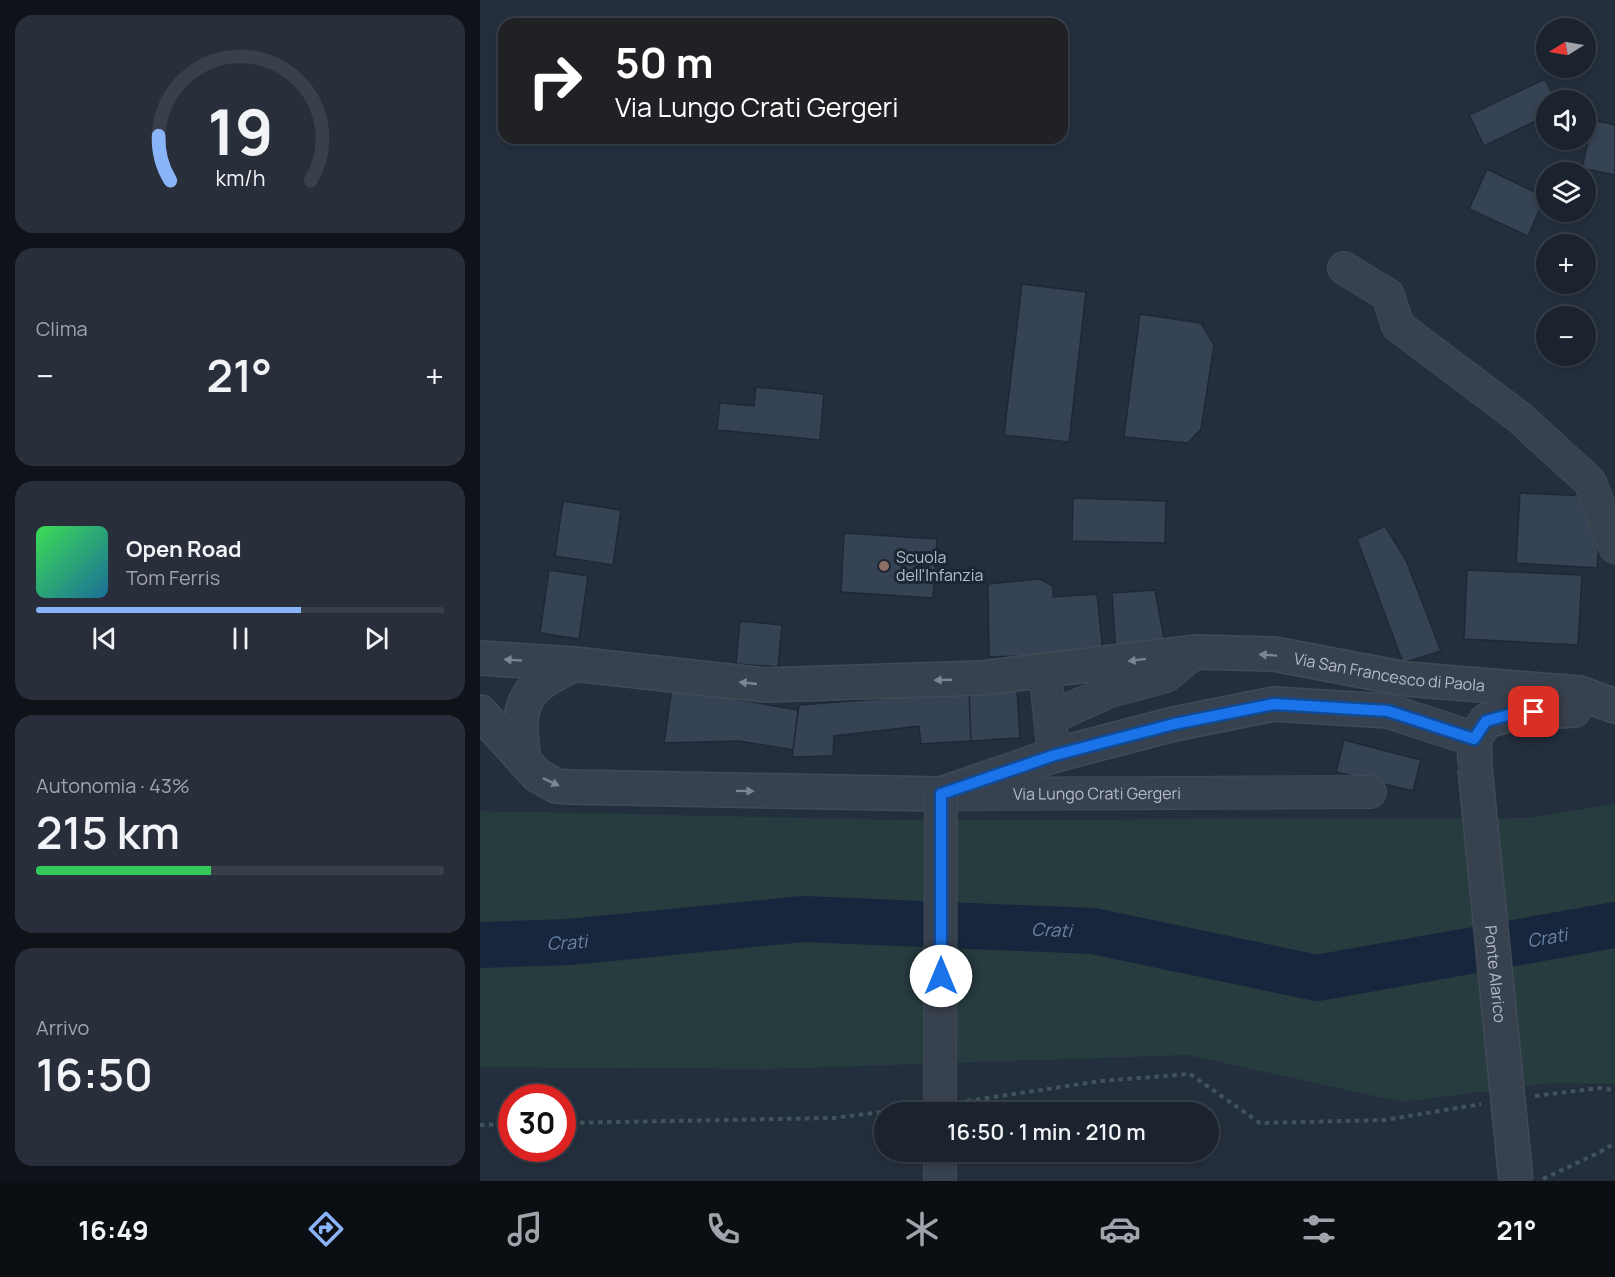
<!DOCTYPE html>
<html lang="it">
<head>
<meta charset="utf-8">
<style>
	body { margin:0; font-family:Manrope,sans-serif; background:#282f3a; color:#f1f3f6; height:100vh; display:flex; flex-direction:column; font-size:22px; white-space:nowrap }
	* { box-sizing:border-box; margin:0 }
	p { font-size:20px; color:#a0a4aa }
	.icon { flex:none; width:33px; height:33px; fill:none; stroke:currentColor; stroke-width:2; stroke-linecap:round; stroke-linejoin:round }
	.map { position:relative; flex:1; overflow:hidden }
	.drawer { display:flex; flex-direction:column; gap:15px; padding:15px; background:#0f1319; width:480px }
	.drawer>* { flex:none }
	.guide { position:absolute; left:18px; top:18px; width:570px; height:126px; border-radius:18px; box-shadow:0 3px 9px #0003,0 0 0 2px #39404a; background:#202124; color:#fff; overflow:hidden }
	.needle { width:39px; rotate:259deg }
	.buttons { position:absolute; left:1056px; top:18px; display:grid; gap:12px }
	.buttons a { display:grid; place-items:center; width:60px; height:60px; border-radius:50%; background:#1b232e; box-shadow:0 3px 9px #0003,0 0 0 2px #39404a; font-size:30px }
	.speed { position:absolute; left:18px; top:1084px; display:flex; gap:12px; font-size:30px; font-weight:700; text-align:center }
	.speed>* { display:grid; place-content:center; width:78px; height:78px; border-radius:50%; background:#1b232e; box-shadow:0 3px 9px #0003,0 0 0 2px #39404a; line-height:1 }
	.speed .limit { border:9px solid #d22; background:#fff; color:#111 }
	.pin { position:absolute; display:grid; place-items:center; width:51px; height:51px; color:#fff; margin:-26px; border-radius:12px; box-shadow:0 3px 9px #0006 }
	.me { position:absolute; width:66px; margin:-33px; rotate:0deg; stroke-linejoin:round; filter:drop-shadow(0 0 4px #0008) }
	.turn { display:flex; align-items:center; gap:21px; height:126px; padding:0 18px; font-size:27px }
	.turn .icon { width:78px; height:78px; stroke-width:2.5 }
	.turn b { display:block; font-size:42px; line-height:51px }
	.big { font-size:45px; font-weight:600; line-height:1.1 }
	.drawer .widget { flex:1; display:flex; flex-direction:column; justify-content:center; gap:9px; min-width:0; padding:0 21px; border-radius:18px; background:#282f3a }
	.drawer .dial { align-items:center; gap:0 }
	.dial svg { height:156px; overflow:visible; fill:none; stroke:#39404a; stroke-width:7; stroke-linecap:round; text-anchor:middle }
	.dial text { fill:#f1f3f6; stroke:none }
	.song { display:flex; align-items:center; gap:18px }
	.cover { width:72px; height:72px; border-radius:9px; background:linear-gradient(135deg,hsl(130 70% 55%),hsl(200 70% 35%)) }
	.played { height:6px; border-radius:3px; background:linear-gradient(90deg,#8ab4f8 65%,#39404a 65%) }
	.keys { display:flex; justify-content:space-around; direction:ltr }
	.heat { display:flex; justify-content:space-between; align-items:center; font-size:33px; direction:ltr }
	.charge { height:9px; border-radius:4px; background:linear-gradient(90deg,#34c759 43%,#39404a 0) }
	.trip { position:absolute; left:394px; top:1102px; width:345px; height:60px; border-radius:30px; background:#1b232e; box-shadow:0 3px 9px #0003,0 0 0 2px #39404a; font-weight:600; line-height:60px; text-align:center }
	.tabs { display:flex; height:96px; justify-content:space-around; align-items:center; background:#0b0e12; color:#a0a4aa }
	.tabs .icon { width:42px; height:42px }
	.tabs .on { color:#8ab4f8 }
	.tabs b { font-size:27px; color:#f1f3f6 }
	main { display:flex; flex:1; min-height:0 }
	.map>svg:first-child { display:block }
	.green { fill:#263c3f }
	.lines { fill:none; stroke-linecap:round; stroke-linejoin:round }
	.river { stroke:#17263c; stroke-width:46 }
	.building { fill:#364354; stroke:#1f2835; stroke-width:1.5 }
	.minor-casing { stroke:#414a57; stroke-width:34 }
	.tertiary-casing { stroke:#414a57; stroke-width:36 }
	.path { stroke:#3f5557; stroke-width:4; stroke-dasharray:4.5 4.5; stroke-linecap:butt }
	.minor { stroke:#38414e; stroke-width:32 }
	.tertiary { stroke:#38414e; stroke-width:33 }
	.minor-bridge-casing { stroke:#414a57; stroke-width:34; stroke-linecap:butt }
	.tertiary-bridge-casing { stroke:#414a57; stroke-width:36; stroke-linecap:butt }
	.minor-bridge { stroke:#38414e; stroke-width:32 }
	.tertiary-bridge { stroke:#38414e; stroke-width:33 }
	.oneway { fill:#7c8592 }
	.route-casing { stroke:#114b97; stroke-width:15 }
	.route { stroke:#1a73e8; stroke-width:10 }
	.education-dot { fill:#8d6e63; stroke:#1d2633; stroke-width:2 }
	.labels { text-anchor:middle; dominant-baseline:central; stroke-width:6; stroke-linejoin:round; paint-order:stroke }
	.poi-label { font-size:16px; fill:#b4bcc9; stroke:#1d2633; text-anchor:start }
	.street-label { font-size:16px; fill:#b4bcc9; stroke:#1d2633 }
	.water-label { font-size:18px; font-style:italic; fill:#6d86a8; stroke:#1d2633 }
</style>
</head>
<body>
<main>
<section class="drawer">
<div class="widget dial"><svg viewBox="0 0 100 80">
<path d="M14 69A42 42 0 1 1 86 69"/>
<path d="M14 69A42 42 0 0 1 8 46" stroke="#8ab4f8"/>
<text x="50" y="56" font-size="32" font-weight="700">19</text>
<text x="50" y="72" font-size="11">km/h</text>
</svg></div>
<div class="widget"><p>Clima</p>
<div class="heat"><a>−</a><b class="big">21°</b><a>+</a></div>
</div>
<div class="widget">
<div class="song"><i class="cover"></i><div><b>Open Road</b><p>Tom Ferris</p></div></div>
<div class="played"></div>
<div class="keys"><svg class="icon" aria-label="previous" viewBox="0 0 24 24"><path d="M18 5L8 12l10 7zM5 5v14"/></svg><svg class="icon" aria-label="pause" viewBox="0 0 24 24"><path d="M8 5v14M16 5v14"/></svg><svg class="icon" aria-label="next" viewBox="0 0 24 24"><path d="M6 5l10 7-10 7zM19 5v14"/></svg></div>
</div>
<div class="widget"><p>Autonomia · 43%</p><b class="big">215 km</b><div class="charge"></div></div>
<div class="widget"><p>Arrivo</p><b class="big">16:50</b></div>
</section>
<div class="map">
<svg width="1135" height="1181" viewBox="0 0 1135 1181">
	<rect width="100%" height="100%" fill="#242f3e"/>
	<!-- green -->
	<path class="green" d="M1135,804v280l-63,-1 -150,19 -214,-47 -419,14 -289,-2v-256l422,9 627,-2z"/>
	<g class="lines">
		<!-- river -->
		<path class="river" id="s1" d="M0,945l90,-3 233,-23 290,12 224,47 298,-53"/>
	</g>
	<!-- building -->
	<path class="building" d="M1065,79l10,21h-9v16l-62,30 -15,-31z
		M1113,120l22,5v50l-33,-7z
		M1007,169l58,28 -17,39 -59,-27z
		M542,284l64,8 -17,150 -65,-7z
		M660,314l61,9 13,22 -13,84 -13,14 -64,-6z
		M276,387l68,7 -4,46 -103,-10 3,-27 34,3z
		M1040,493l70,3 10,30 -3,42 -81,-5z
		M593,498l93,3 -1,42 -93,-2z
		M83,501l58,9 -8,55 -58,-9z
		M905,526l21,34 35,91 -38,12 -46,-124z
		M364,533l93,6 -4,59 -92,-6z
		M69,570l39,6 -9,63 -39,-6z
		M987,570l115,5 -4,70 -114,-6z
		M560,579l13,7v11l44,-3 6,59 -114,4 -1,-73z
		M675,590l11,59 -50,5 -4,-61z
		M260,621l42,4 -4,42 -42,-3z
		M192,688l126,22 -5,40 -54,-9 -75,2z
		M537,689l3,49 -49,3 -2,-49z
		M489,692l2,49 -50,3 -2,-18 -85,10 -1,20 -41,1 7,-52z
		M864,740l77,20 -8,31 -77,-19z"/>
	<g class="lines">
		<defs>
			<g id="minor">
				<path d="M864,268l44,27 10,31 121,91 71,65 25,65"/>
				<path d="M565,671l7,66"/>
				<path d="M570,718l60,-27 56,-15 29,-24"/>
				<path id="s2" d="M471,794l419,-2"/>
				<path d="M460,1181v-29"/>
			</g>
			<g id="tertiary">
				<path id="s3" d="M0,658l94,6 191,21 216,-7 214,-26 79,2 132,25 173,14 36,13"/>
				<path d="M0,712l57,63 19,11 14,1 371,7 114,-39 119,-31 100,-20 114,7 86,28"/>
				<path d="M995,760l-1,-21 12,-18 26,-7 62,-4"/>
				<path d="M44,761c-4,-27 -9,-60 17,-78 10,-7 22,-13 33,-19"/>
			</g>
		</defs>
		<!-- minor casing -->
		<use href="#minor" class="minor-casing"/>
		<!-- tertiary casing -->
		<use href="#tertiary" class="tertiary-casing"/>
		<!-- path -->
		<path class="path" d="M1055,1096l64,-8 16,2
			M487,1101l134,-20 89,-7 70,49 125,-3 96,-16
			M82,1123l272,-5 78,-10
			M0,1125l32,-1
			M1063,1179l57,-27 15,-9"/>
		<!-- minor -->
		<use href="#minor" class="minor"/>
		<!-- tertiary -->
		<use href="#tertiary" class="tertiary"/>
		<defs>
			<path id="minor-bridge" d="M460,1113l1,-319"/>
			<g id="tertiary-bridge">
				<path id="s4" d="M995,768l41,413"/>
			</g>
		</defs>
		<!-- minor-bridge casing -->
		<use href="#minor-bridge" class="minor-bridge-casing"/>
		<!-- tertiary-bridge casing -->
		<use href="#tertiary-bridge" class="tertiary-bridge-casing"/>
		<!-- minor-bridge -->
		<use href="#minor-bridge" class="minor-bridge"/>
		<!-- tertiary-bridge -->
		<use href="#tertiary-bridge" class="tertiary-bridge"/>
	</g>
	<!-- one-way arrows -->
	<defs><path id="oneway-solid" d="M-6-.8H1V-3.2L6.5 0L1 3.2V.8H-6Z" transform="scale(1.5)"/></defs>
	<g class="oneway">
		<use href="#oneway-solid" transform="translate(788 655) rotate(-176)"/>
		<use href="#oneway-solid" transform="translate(33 660) rotate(-176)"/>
		<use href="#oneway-solid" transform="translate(657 660) rotate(173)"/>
		<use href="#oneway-solid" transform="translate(463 680) rotate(178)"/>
		<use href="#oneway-solid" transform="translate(268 683) rotate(-174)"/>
		<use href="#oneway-solid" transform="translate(71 782) rotate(25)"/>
		<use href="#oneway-solid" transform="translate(265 791) rotate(1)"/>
	</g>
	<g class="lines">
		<defs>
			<path id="route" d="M461,976v-182l114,-39 119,-31 100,-20 114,7 86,28 12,-18 26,-7 22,-2"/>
		</defs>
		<!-- route casing -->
		<use href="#route" class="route-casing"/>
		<!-- route -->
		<use href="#route" class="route"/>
	</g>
	<!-- markers -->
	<circle class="education-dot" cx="404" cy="566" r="6"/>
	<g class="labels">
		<!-- poi labels -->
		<g class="poi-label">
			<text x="416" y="557">Scuola<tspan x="416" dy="18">dell'Infanzia</tspan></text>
		</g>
		<!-- street labels -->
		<g class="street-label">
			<text stroke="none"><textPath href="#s3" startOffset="914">Via San Francesco di Paola</textPath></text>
			<text stroke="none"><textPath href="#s2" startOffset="146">Via Lungo Crati Gergeri</textPath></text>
			<text stroke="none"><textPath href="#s4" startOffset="207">Ponte Alarico</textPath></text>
		</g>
		<!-- water labels -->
		<g class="water-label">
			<text stroke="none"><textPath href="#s1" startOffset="573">Crati</textPath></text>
			<text stroke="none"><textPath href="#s1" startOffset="1077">Crati</textPath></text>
			<text stroke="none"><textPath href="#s1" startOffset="87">Crati</textPath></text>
		</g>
	</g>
</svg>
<div class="buttons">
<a><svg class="needle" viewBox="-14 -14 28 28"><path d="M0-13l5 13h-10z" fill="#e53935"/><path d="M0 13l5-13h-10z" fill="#a0a4aa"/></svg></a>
<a><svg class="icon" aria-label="sound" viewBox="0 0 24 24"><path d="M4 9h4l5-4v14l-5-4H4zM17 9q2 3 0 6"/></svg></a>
<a><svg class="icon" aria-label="layers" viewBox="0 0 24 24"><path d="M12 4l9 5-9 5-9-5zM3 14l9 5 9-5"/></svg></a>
<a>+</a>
<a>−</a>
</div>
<div class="speed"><div class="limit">30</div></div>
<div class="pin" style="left:1054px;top:712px;background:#d93025"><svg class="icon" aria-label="arrive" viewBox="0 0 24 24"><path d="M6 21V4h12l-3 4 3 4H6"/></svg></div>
<svg class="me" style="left:461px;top:976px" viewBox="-20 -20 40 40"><circle r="19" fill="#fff"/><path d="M0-13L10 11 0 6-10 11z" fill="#1a73e8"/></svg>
<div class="trip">16:50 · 1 min · 210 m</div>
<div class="guide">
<div class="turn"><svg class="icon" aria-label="right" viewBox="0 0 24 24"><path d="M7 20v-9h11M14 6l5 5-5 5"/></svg><div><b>50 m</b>Via Lungo Crati Gergeri</div></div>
</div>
</div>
</main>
<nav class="tabs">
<b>16:49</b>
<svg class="icon on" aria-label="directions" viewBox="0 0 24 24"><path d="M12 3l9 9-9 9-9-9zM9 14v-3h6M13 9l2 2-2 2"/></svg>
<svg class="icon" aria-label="music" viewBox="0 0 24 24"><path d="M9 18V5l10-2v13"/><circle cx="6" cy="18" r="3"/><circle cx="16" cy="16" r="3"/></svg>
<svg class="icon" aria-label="phone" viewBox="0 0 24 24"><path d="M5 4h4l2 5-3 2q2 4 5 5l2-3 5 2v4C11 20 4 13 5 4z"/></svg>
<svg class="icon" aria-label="climate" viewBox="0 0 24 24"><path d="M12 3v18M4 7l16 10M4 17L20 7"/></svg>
<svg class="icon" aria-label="car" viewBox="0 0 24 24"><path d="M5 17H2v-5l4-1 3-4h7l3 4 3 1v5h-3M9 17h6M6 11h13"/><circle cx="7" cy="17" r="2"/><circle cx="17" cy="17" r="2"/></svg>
<svg class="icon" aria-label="filters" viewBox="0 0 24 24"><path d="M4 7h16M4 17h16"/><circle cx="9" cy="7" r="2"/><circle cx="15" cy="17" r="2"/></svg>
<b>21°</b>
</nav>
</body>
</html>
